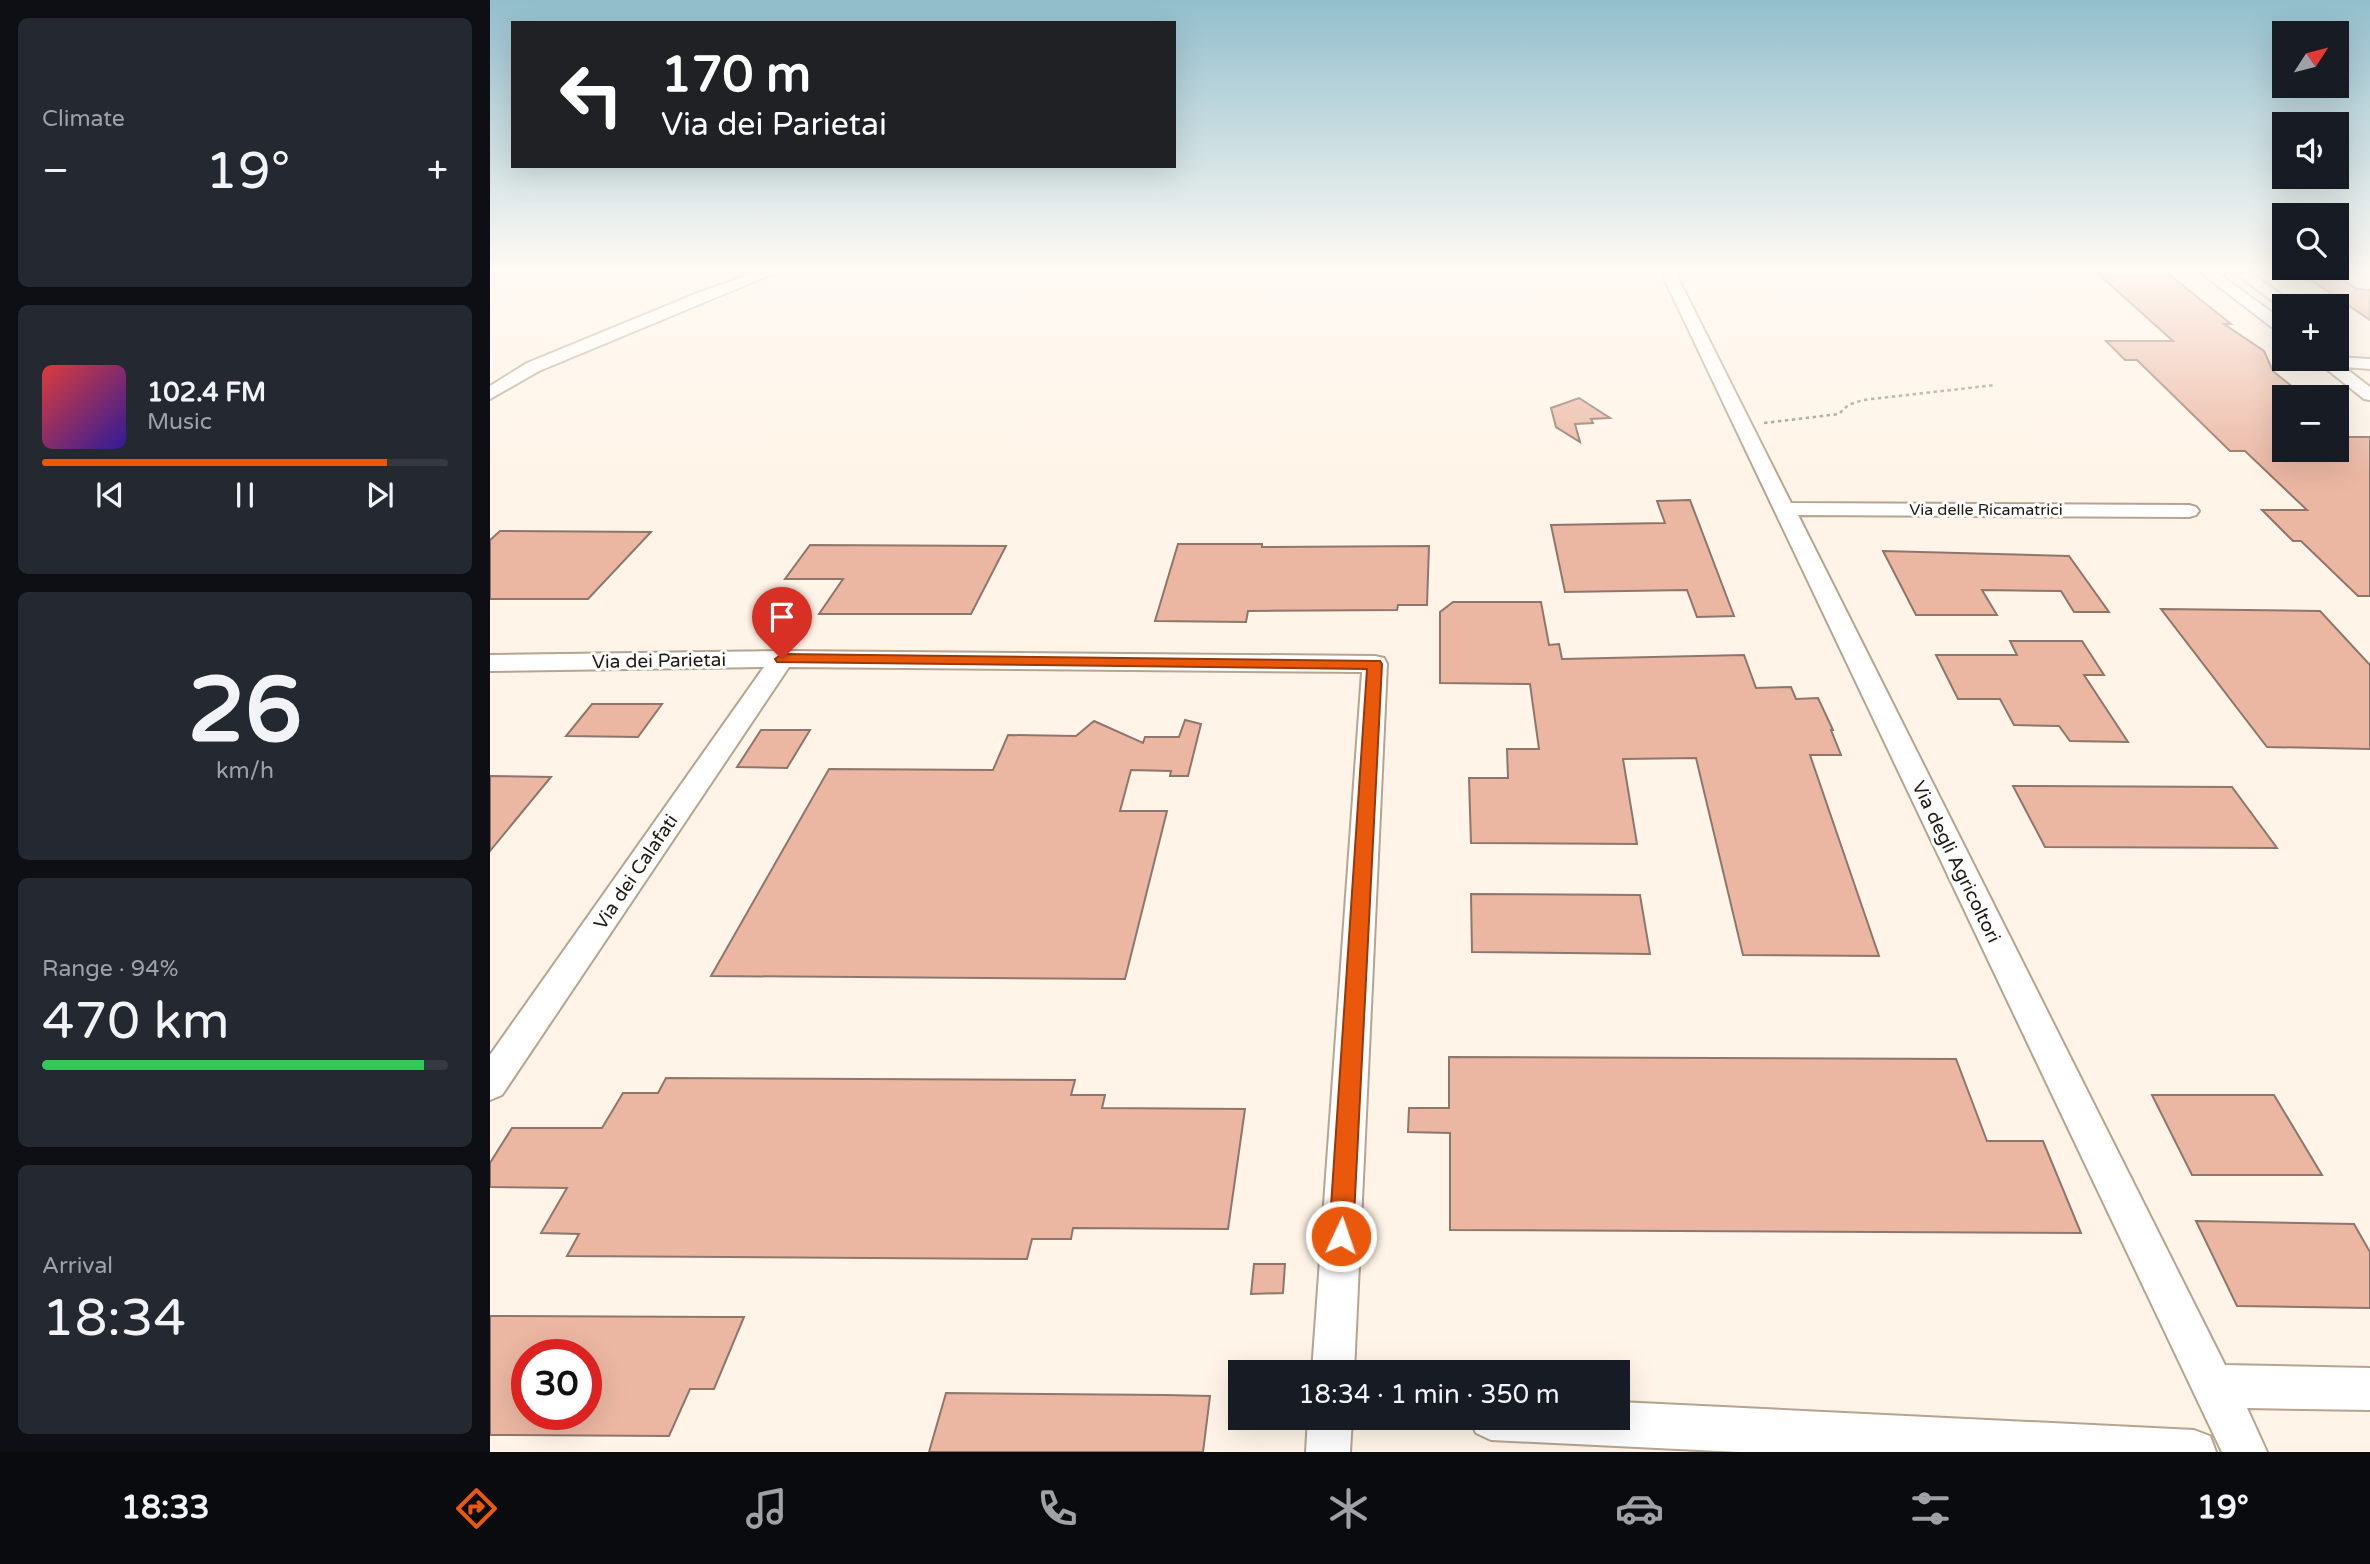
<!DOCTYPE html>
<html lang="en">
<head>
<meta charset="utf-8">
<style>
	body { margin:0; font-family:"Varela Round",sans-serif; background:#242831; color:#f1f3f6; height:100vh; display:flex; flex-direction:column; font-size:26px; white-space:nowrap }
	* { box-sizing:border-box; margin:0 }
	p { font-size:23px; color:#9ea1a6 }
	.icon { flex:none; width:38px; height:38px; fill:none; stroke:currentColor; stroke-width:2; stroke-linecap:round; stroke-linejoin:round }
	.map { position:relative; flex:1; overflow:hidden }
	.panel { display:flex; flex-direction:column; gap:18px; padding:18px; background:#0d0f14; width:490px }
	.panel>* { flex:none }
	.banner { position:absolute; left:21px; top:21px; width:665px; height:147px; border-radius:0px; box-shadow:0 7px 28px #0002; background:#202124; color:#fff; overflow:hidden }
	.needle { width:46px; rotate:54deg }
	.tools { position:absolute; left:1782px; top:21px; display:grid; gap:14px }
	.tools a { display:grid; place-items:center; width:77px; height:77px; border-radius:0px; background:#171b24; box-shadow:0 7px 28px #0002; font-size:35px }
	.speed { position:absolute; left:21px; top:1339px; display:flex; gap:14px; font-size:35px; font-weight:700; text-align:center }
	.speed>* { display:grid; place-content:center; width:91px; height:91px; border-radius:50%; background:#171b24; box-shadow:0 7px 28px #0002; line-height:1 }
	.speed .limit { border:10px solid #d22; background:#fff; color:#111 }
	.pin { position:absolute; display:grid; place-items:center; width:60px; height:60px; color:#fff; margin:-72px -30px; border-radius:50% 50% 50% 0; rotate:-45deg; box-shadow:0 0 7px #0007 }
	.pin .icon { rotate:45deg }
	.me { position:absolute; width:77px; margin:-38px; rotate:3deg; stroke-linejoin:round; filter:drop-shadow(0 0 5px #0008) }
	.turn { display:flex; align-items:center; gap:24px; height:147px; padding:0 35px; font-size:32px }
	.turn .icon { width:91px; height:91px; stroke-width:2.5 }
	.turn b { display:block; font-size:49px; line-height:60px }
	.big { font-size:52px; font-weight:600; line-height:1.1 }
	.panel .card { flex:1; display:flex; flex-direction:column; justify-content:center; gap:10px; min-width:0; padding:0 24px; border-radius:10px; background:#242831 }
	.panel .dial { align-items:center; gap:0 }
	.dial b { font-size:91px; line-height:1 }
	.song { display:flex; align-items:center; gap:21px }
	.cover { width:84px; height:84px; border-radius:10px; background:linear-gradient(135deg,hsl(0 70% 55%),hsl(250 70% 35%)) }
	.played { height:7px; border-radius:4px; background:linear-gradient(90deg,#ea580c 85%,#363941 85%) }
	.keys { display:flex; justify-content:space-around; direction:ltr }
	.heat { display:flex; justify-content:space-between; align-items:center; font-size:38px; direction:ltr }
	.charge { height:10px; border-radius:5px; background:linear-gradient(90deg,#34c759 94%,#363941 0) }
	.trip { position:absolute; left:738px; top:1360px; width:402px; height:70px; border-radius:0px; background:#171b24; box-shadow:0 7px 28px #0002; font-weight:600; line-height:70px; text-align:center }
	.menu { display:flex; height:112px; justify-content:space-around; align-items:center; background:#090b0e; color:#9ea1a6 }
	.menu .icon { width:49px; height:49px }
	.menu .current { color:#ea580c }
	.menu b { font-size:32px; color:#f1f3f6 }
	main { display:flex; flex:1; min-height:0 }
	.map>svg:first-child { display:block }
	.building { fill:#ebb7a3; stroke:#8e766c; stroke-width:2; fill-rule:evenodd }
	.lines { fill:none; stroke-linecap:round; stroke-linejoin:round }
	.minor-casing { stroke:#b5a490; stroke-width:4 }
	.path { stroke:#999186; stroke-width:2.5; stroke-dasharray:3.5 3.5; stroke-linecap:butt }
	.minor { fill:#fff; fill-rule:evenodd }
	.route { fill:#ea580c; stroke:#983908; stroke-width:2 }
	.labels { text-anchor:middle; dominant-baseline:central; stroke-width:6; stroke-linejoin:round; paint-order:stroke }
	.far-street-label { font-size:16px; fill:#1f1911; stroke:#fff }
	.street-label { font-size:19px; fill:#1f1911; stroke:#fff }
</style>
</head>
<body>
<main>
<section class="panel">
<div class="card"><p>Climate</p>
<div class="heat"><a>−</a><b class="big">19°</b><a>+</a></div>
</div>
<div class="card">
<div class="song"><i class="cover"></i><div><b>102.4 FM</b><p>Music</p></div></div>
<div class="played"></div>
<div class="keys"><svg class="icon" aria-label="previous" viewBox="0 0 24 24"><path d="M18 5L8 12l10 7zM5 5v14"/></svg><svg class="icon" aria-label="pause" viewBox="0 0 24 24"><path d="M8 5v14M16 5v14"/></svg><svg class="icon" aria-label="next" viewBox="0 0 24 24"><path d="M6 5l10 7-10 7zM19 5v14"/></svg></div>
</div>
<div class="card dial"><b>26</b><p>km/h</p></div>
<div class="card"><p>Range · 94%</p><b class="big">470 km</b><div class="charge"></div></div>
<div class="card"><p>Arrival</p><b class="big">18:34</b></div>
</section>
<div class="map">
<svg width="1880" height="1452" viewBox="0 0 1880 1452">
	<rect width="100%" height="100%" fill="#fff4e7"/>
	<!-- building -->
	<path class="building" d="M1606,272h70l65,52h-7l40,27 9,20 32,26h-21v53h52v-13h34v159h-12l-57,-55h-8l-31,-31h45l-62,-59h-15l-93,-91h-12l-19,-19h67z
		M1809,272h31l27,17 13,1v30z
		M1089,398l31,20 -19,1 2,4 -18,1 5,18 -24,-15 -5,-19z
		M1200,500l44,116 -37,1 -10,-27 -122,2 -14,-67 114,-2 -8,-22z
		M10,531l151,1 -63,67h-98v-59z
		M688,544h84v3l167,-1 -2,59h-29l-1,5 -149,1 -2,11 -91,-1z
		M320,545l196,1 -35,68h-152l24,-35h-58z
		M1393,551l186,5 40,56h-35l-13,-21 -79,-1 15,25h-81z
		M963,602h88l8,43 10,-1 3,15 182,-4 12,33 35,-1 5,12 22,-1 15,32h-2l10,25h-31l69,201 -136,-1 -47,-197 -73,1 14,85 -166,-1 -2,-65h39l-1,-29h32l-9,-65 -90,-1v-71z
		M1671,609l159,2 50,54v84l-103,-2z
		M1520,641h72l22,34h-20l44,67 -58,-1 -11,-15 -45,-1 -14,-26h-42l-22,-44h81z
		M102,704h70l-24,33 -72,-1z
		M695,720l16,4 -13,52h-18l1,-5 -40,-1 -11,41h47l-42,168 -414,-3 118,-207 164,1 15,-35 68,1 18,-15 49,22 2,-6h34z
		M271,730h49l-23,38 -50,-1z
		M0,776l61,1 -61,74z
		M1523,786l219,1 45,61 -232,-1z
		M981,894l169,1 10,59 -178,-2z
		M959,1057l507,2 31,82h56l38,92 -631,-3v-97l-42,-1 1,-24h40z
		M176,1078l409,2 -4,15h34l-3,13 143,1 -17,120 -155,-1 -2,11h-39l-5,20 -460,-3 12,-22 -38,-1 26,-45 -77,-1v-24l22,-35h90l21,-35h35z
		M1662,1095h122l48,80h-130z
		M1706,1221l158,3 16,28v56l-133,-2z
		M764,1264h31l-2,29 -32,1z
		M0,1316l231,1h23l-30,72h-24l-21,47 -179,-1zM37,1354h59v60h-59z
		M456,1393l219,2 45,1 -7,56h-274z"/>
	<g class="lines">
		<defs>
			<path id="minor" d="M267,272h20l-238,99 -49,28v-13l37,-23 168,-69z
				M1174,272h14l-1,4 114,227 398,2 7,2 3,4 -3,4 -7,2 -391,-2 427,850 145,3v42l-123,-2 20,44h-45l-559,-1176z
				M1710,272h16l68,49v13l-6,-2z
				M1744,272h16l47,34h-13l-1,3z
				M1846,357l34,2v10l-26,-2 26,20v13l-6,-1 -50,-40h22z
				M292,651l593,5 9,2 3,6 -33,708h-42l50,-700 -573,-5 -287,428 -12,5v-45l274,-388 -274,4v-16z
				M1129,1402l575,28 16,6 6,16h-477l-248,-12 -15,-7 -7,-15h150z
				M818,1418h44l-2,34h-44z"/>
		</defs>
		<!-- minor casing -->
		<use href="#minor" class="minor-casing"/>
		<!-- path -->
		<path class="path" d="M1274,423l75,-9 9,-9 15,-5 132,-15"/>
		<!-- minor -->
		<use href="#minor" class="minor"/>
	</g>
	<!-- sky -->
	<linearGradient id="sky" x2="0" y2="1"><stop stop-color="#92becc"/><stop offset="0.57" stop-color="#fffaf4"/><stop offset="1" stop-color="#fffaf4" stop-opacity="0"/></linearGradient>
	<rect width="1880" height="475" fill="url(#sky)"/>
	<!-- route -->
	<path class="route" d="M292,654l598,7 2,3 -29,572 -3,8 -9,4 -8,-4 -4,-8 38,-567 -590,-7 -2,-3z"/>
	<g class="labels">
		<!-- far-street labels -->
		<g class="far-street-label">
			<text x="1496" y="510">Via delle Ricamatrici</text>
		</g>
		<!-- street labels -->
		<g class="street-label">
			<text transform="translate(169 661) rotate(-1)">Via dei Parietai</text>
			<text transform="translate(1466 862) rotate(64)">Via degli Agricoltori</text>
			<text transform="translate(146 872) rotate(-56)">Via dei Calafati</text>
		</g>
	</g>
</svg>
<div class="tools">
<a><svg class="needle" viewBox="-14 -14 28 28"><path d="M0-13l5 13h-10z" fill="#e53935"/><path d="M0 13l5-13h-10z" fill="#9ea1a6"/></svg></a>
<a><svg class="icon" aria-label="sound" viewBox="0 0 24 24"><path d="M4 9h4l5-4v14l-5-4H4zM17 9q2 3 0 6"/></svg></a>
<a><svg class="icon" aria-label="search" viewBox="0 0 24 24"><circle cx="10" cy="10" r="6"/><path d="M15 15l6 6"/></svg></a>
<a>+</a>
<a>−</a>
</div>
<div class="speed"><div class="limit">30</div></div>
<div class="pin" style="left:292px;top:659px;background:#d93025"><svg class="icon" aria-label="arrive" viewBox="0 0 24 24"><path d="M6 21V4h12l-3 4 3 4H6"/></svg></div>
<svg class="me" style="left:851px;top:1236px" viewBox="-20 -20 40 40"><circle r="17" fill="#ea580c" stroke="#fff" stroke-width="3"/><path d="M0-11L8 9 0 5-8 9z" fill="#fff"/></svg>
<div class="trip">18:34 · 1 min · 350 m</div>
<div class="banner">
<div class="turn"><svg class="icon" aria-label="left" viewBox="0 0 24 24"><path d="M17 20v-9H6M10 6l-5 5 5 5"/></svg><div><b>170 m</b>Via dei Parietai</div></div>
</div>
</div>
</main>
<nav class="menu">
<b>18:33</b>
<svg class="icon current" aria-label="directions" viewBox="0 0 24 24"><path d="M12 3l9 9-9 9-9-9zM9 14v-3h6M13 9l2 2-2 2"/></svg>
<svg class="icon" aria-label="music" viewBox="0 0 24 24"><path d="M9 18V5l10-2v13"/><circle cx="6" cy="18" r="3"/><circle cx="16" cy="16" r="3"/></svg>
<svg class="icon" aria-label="phone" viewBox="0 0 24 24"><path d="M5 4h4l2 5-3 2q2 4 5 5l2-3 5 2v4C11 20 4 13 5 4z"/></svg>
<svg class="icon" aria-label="climate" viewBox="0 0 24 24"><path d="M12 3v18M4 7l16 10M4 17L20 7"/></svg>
<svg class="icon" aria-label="car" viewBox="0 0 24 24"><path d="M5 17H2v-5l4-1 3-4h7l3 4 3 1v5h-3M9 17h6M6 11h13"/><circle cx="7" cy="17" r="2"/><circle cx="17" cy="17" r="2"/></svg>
<svg class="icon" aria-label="filters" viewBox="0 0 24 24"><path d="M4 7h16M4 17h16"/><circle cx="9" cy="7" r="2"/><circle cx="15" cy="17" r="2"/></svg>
<b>19°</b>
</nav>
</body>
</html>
